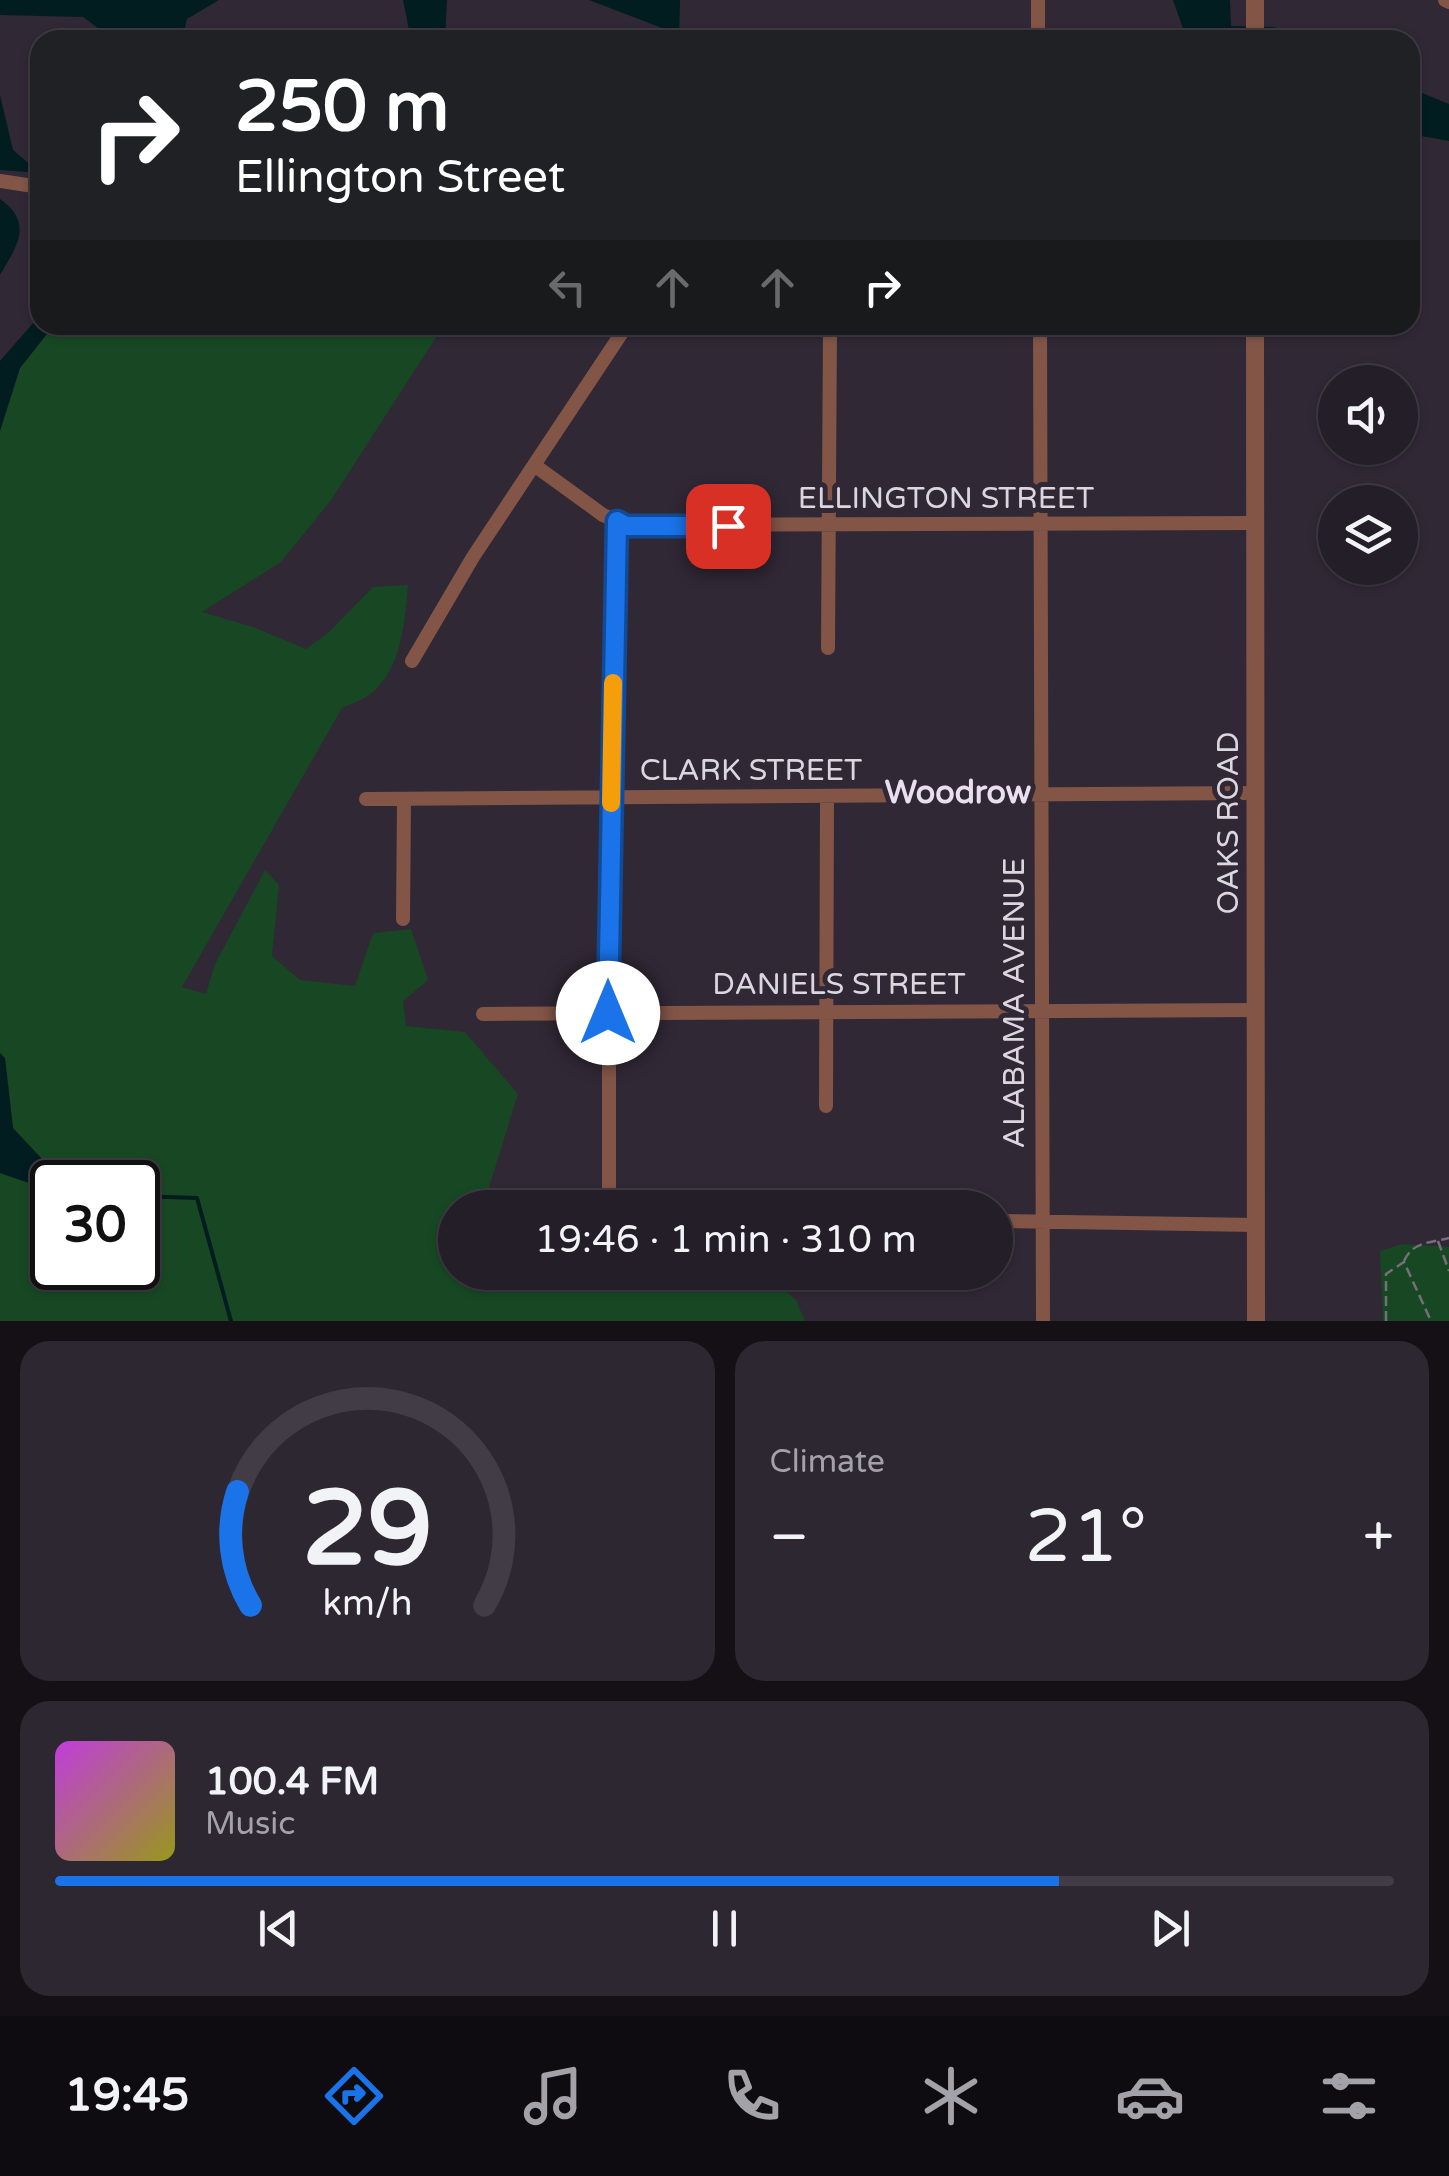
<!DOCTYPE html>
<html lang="en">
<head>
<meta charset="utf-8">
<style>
	body { margin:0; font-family:"Varela Round",sans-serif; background:#2c2730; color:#f1f3f6; height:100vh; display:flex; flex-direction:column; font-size:38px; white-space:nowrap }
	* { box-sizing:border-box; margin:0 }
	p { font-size:32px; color:#a3a2a8 }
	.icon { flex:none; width:55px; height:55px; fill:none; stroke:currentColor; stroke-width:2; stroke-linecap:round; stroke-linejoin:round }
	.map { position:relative; height:1321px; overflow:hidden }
	.panel { display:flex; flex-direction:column; gap:20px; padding:20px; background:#141016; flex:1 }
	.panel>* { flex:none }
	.top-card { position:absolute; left:30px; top:30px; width:1390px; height:305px; border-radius:30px; box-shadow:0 2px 8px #0004,0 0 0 2px #413c45; background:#202124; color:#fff; overflow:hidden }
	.fabs { position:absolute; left:1318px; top:365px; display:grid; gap:20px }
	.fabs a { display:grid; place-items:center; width:100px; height:100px; border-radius:50%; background:#241e28; box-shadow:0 2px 8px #0004,0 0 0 2px #413c45; font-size:50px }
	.speed { position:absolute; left:30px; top:1160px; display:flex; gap:20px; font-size:50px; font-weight:700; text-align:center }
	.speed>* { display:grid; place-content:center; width:130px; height:130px; border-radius:50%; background:#241e28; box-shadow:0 2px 8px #0004,0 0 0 2px #413c45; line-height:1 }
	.speed .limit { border:5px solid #111; border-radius:15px; background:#fff; color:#111 }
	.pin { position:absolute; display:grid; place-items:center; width:85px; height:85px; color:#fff; margin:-42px; border-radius:20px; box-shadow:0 5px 15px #0006 }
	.me { position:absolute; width:110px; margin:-55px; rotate:0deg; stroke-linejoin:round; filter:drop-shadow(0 0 8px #0008) }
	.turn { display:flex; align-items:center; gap:35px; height:210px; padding:0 40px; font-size:45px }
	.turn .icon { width:130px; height:130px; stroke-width:2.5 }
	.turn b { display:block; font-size:70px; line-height:85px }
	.lanes { display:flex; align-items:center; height:95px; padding:0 40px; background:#0003; justify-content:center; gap:50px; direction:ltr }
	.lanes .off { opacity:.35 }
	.big { font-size:75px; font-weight:600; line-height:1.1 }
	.panel .card { flex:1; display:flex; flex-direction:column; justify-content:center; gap:15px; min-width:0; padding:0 35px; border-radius:30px; background:#2c2730 }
	.panel .dial { align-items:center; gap:0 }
	.dial svg { height:260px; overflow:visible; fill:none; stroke:#413c45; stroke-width:7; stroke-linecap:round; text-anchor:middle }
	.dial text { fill:#f1f3f6; stroke:none }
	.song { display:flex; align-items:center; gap:30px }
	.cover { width:120px; height:120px; border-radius:15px; background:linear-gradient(135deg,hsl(290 70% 55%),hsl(60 70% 35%)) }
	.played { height:10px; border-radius:5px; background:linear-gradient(90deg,#1a73e8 75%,#413c45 75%) }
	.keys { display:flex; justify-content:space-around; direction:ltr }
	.heat { display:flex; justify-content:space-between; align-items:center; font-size:55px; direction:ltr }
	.panel .tiles { flex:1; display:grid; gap:20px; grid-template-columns:1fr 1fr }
	.card:last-child { grid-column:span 2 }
	.trip { position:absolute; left:438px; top:1190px; width:575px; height:100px; border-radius:50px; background:#241e28; box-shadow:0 2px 8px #0004,0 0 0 2px #413c45; font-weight:600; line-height:100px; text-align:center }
	.tabs { display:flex; height:160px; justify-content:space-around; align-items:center; background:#0e0c10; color:#a3a2a8 }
	.tabs .icon { width:70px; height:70px }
	.tabs .on { color:#1a73e8 }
	.tabs b { font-size:45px; color:#f1f3f6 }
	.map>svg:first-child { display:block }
	.green { fill:#174823; fill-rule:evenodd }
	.water { fill:#021d1f }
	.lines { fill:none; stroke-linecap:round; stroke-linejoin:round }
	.stream { stroke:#021d1f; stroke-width:4 }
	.path { stroke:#756f7a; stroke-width:2.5; stroke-dasharray:10 5; stroke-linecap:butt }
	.minor { stroke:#825547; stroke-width:14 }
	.tertiary { stroke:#825547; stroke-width:18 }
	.route-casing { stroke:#114b97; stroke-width:25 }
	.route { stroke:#1a73e8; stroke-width:18 }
	.slow { stroke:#f59e0b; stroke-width:18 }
	.labels { text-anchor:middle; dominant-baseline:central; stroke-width:10; stroke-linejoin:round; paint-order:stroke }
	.street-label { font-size:30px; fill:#dcd7df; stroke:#302835 }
	.neighbourhood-label { font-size:32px; font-weight:bold; fill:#eadff0; stroke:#302835 }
</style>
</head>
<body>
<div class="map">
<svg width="1449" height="1321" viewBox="0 0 1449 1321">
	<rect width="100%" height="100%" fill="#302835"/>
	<!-- green -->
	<path class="green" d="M54,325h390l-113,175 -50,62 -79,50 51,15 53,22 23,-17 44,-45 35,-2c-3,34 -6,79 -32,104 -8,9 -23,14 -34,19l-160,279 24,7 9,-30 50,-94 14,15 -7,71 28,24 55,6 18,-53 38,-4 17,51 -25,21 3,25 59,6 53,62 -33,106 3,7 -33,1v64l310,1 31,27 9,21h-805v-148l32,11 -19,-56 -8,-70 -5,-5v-622l20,-63zM52,1182h86v86h-86z
		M1403,1244l46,3v74h-66l-3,-70z"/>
	<!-- water -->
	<path class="water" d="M0,0h219l-32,19 -5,21h-68l-31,-23 -83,-2z
		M403,0h44l-2,40h-34z
		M589,0h91l-1,40h-15l-2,-12z
		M1173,0h57l1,26 41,1 71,13h-156z
		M1410,84l12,9 27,11v37l-39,-7z
		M0,95l13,55 27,23 -40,-3z
		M0,199c34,24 17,47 0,76z
		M40,315v10h14l-34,43 -20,63v-70z
		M0,1053l5,5 8,70 30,32 -11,24 -32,-11z"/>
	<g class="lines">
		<!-- stream -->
		<path class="stream" d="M29,1180l3,4 42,-5 12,3
			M138,1196l59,2 34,123"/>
		<!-- path -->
		<path class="path" d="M1438,1241l11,30
			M1404,1261c9,-20 27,-18 45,-23
			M1386,1321v-47l18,-12 27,59"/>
		<!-- minor -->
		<path class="minor" d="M1038,0v40
			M1445,0l4,2
			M0,181l40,6
			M1040,325l3,996
			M534,465l69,50 23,10 629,-2
			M828,648l2,-323
			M412,661l61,-104 154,-232
			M366,799l890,-6
			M403,919l1,-120
			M483,1014l773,-4
			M826,1106l1,-308
			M609,1208v-298l8,-389
			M995,1221l261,4"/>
		<!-- tertiary -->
		<path class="tertiary" d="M1255,0v40
			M1255,325l1,996"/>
	</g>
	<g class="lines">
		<defs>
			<path id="route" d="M608,1013l9,-492 9,5h102"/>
		</defs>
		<!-- route casing -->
		<use href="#route" class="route-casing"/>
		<!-- route -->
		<use href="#route" class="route"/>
		<!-- slow -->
		<path class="slow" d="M611,803l2,-120"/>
	</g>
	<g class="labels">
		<!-- street labels -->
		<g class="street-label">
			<text x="946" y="498">ELLINGTON STREET</text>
			<text x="751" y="770">CLARK STREET</text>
			<text transform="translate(1228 823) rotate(-90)">OAKS ROAD</text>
			<text x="839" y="984">DANIELS STREET</text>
			<text transform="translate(1014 1003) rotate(-90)">ALABAMA AVENUE</text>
		</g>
		<!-- neighbourhood labels -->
		<g class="neighbourhood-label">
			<text x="958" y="793">Woodrow</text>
		</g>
	</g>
</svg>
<div class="fabs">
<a><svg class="icon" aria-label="sound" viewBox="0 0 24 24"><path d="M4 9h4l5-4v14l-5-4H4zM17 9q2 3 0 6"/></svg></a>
<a><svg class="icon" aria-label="layers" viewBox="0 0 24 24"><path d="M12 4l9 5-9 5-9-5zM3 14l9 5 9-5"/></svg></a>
</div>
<div class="speed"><div class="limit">30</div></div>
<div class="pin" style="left:728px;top:526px;background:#d93025"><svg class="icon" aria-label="arrive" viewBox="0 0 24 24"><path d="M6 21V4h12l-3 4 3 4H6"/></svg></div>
<svg class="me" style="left:608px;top:1013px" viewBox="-20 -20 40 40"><circle r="19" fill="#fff"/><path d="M0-13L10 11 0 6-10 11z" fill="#1a73e8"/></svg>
<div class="trip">19:46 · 1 min · 310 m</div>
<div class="top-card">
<div class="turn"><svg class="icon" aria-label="right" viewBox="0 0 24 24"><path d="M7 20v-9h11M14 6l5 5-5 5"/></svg><div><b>250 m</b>Ellington Street</div></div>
<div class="lanes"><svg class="icon off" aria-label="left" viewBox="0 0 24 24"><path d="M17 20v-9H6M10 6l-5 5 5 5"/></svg><svg class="icon off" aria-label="ahead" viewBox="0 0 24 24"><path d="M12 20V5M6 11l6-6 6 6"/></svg><svg class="icon off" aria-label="ahead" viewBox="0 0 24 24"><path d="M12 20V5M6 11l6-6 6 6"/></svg><svg class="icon" aria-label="right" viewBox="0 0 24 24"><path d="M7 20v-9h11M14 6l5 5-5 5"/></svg></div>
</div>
</div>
<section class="panel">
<div class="tiles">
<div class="card dial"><svg viewBox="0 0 100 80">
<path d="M14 69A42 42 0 1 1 86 69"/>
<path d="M14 69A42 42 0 0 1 10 34" stroke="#1a73e8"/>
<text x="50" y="56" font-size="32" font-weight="700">29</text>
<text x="50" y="72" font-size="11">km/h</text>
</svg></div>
<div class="card"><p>Climate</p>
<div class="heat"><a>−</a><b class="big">21°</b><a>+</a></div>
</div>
<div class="card">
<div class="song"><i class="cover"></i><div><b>100.4 FM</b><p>Music</p></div></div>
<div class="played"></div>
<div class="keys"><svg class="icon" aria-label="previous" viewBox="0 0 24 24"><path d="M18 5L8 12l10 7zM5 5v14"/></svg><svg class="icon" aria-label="pause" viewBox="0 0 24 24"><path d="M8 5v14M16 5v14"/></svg><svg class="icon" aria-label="next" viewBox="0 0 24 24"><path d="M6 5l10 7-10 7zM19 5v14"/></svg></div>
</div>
</div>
</section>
<nav class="tabs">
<b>19:45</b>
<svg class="icon on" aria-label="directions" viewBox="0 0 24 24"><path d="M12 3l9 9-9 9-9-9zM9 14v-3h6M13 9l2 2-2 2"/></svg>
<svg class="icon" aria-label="music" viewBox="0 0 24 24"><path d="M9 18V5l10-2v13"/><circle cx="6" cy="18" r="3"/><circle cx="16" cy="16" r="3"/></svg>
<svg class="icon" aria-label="phone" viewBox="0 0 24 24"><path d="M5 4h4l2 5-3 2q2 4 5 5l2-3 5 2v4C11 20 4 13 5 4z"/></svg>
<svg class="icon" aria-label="climate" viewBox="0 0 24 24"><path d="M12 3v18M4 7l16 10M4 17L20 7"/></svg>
<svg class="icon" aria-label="car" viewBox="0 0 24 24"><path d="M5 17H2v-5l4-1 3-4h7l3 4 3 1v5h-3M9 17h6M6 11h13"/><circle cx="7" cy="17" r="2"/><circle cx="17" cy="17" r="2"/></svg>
<svg class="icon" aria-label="filters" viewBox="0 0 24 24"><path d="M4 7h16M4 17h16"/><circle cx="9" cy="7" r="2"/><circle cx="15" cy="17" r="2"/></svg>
</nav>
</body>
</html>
